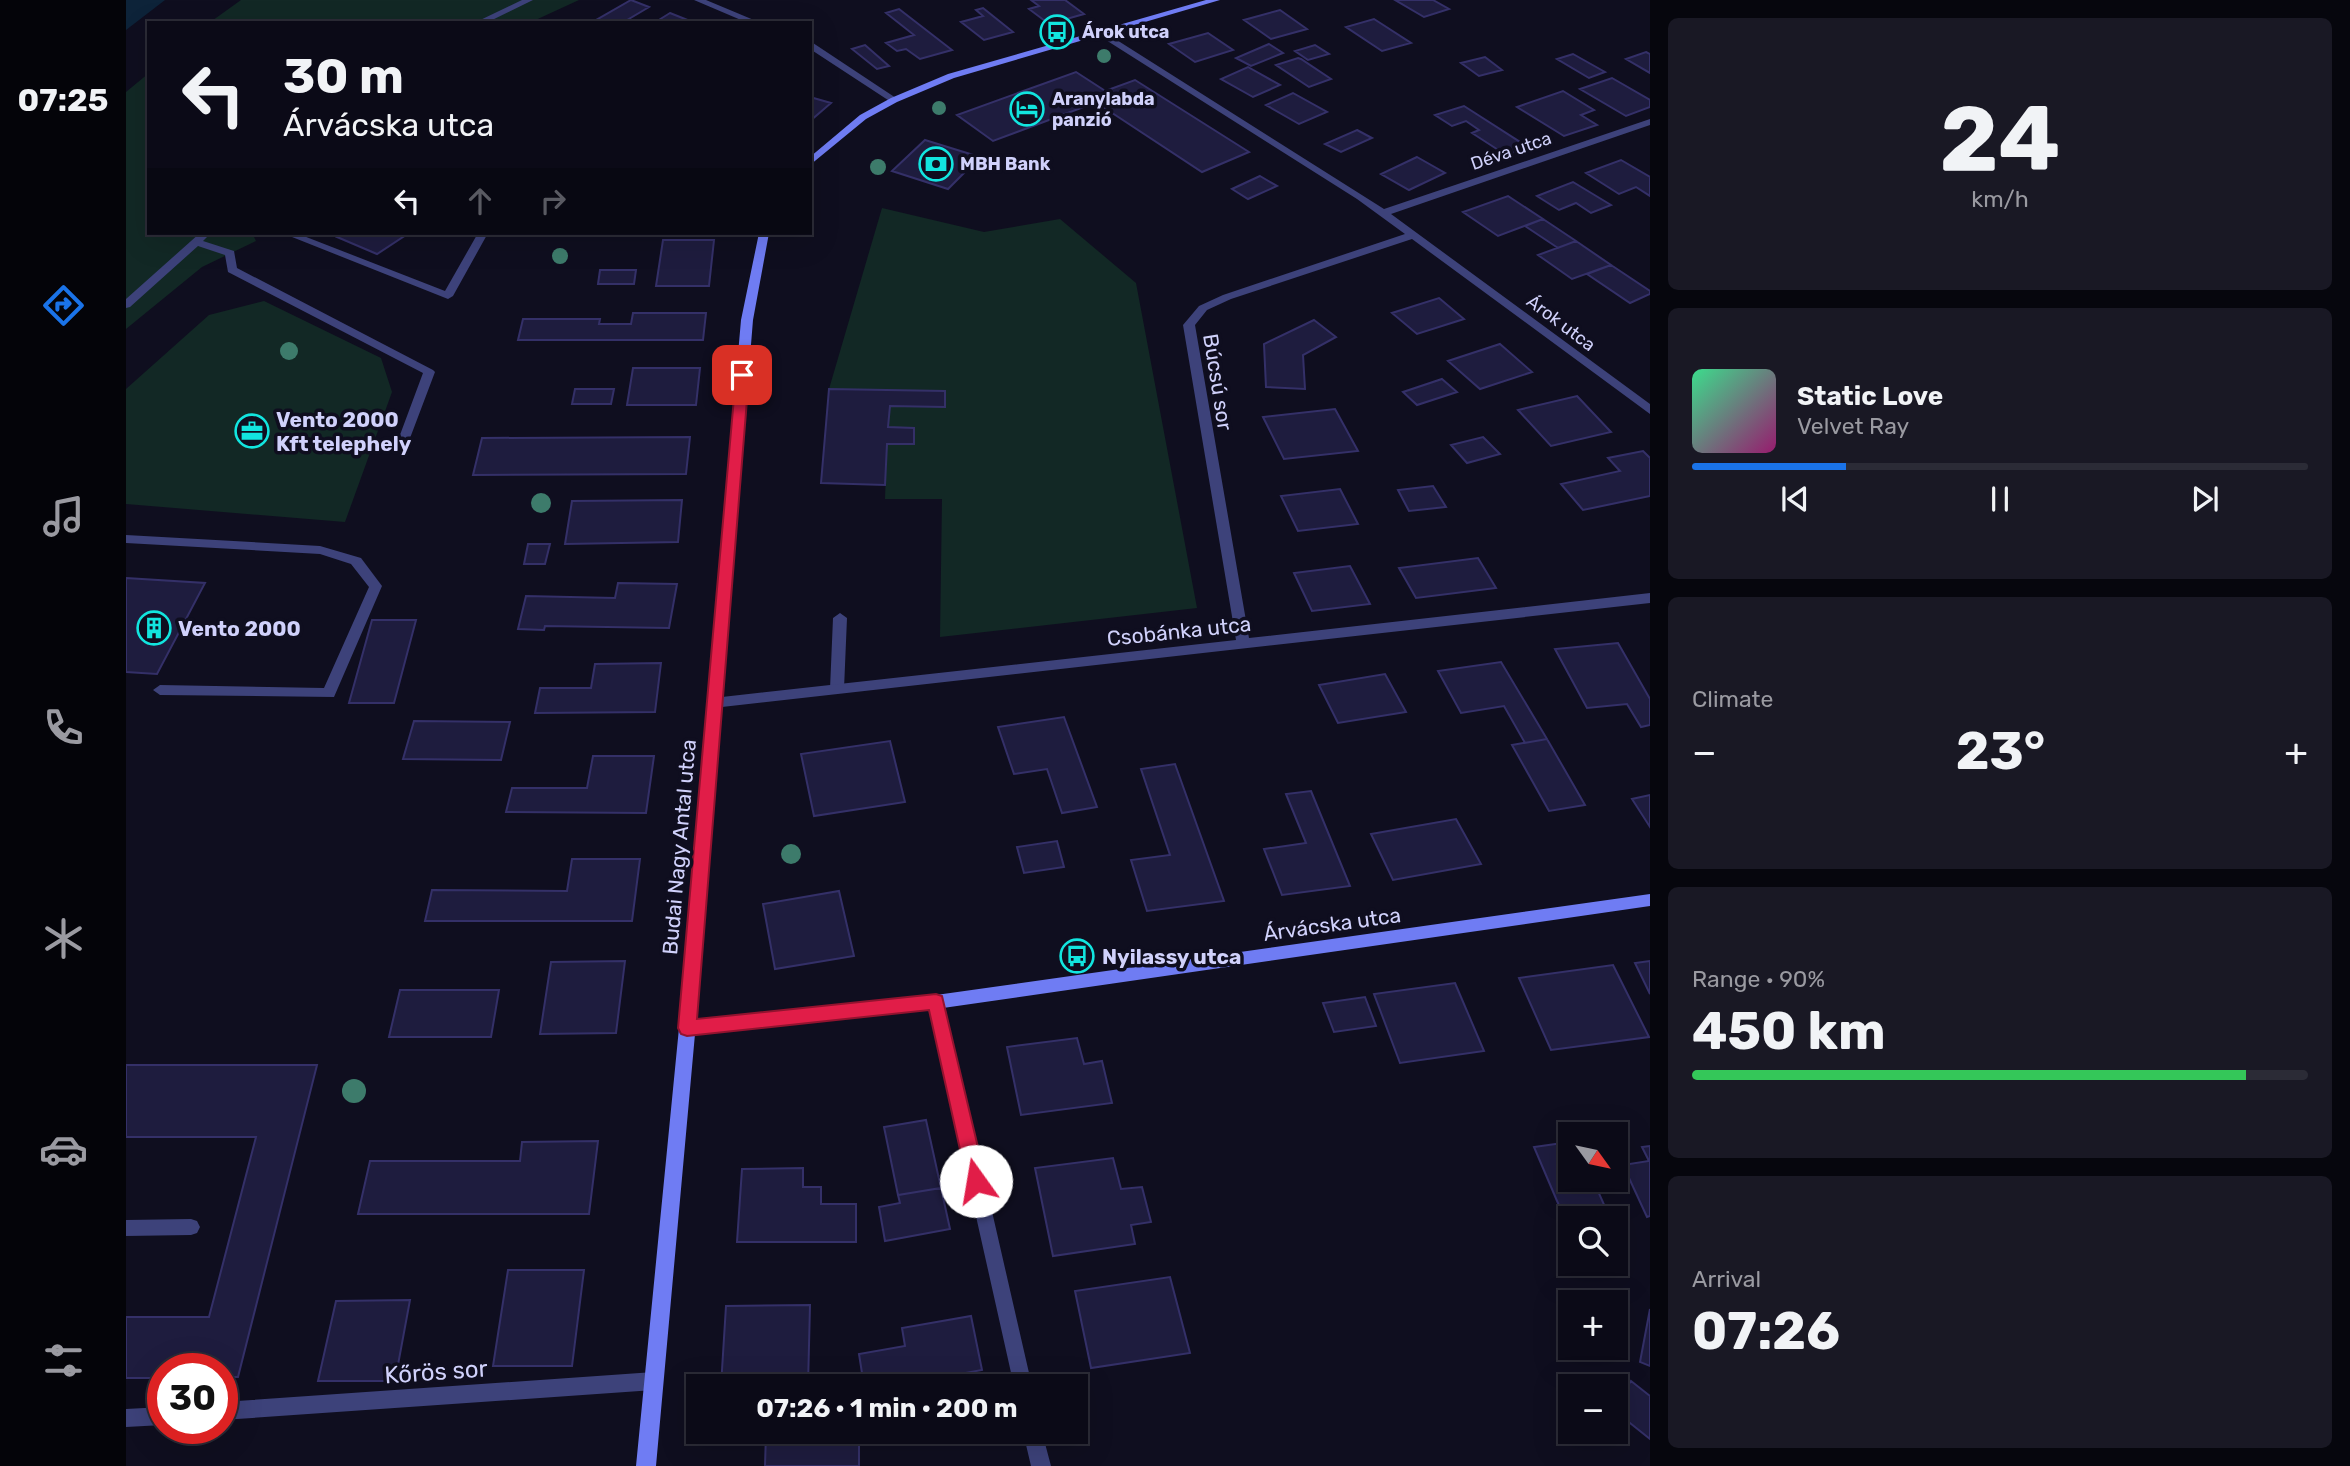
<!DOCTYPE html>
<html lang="en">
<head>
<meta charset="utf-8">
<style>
	body { margin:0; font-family:Rubik,sans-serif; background:#191824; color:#f1f3f6; height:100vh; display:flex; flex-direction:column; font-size:26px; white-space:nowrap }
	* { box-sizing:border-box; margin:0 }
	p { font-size:23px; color:#9a9aa1 }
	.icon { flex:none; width:38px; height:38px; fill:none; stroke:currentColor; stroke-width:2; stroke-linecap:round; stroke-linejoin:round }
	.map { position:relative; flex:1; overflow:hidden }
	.side { display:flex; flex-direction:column; gap:18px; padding:18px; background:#06060d; width:700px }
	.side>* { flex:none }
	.guide { position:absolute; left:21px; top:21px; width:665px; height:214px; border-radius:0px; box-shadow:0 7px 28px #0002,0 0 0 2px #2b2b36; background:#0b0a17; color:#f1f3f6; overflow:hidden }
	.needle { width:46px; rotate:123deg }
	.tools { position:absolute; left:1432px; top:1122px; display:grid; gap:14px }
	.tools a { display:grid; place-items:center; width:70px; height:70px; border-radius:0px; background:#0b0a17; box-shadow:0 7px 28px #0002,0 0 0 2px #2b2b36; font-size:35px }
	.speed { position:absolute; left:21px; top:1353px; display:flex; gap:14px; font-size:35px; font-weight:700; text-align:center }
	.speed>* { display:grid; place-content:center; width:91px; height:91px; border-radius:50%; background:#0b0a17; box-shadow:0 7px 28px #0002,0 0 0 2px #2b2b36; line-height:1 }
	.speed .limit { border:10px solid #d22; background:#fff; color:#111 }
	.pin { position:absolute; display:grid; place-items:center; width:60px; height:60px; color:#fff; margin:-30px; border-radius:14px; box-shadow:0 4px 10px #0006 }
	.me { position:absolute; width:77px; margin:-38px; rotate:347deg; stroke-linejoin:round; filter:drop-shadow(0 0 5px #0008) }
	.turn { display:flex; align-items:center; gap:24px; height:147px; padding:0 21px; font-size:32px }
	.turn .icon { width:91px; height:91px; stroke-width:2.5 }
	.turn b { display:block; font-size:49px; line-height:60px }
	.lanes { display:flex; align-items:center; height:66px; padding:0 21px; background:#0003; justify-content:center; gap:35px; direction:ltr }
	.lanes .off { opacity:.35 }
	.big { font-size:52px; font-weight:700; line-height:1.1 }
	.side .widget { flex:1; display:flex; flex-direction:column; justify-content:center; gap:10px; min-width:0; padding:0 24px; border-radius:10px; background:#191824 }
	.side .dial { align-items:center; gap:0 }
	.dial b { font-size:91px; line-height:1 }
	.song { display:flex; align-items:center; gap:21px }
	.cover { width:84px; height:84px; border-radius:10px; background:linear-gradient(135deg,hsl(150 70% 55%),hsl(320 70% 35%)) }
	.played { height:7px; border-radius:4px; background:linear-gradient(90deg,#1a73e8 25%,#2b2b36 25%) }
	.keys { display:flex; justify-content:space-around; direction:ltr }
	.heat { display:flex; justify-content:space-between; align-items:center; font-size:38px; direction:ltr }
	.charge { height:10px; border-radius:5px; background:linear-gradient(90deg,#34c759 90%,#2b2b36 0) }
	.trip { position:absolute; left:560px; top:1374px; width:402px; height:70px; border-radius:0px; background:#0b0a17; box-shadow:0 7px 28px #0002,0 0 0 2px #2b2b36; font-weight:700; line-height:70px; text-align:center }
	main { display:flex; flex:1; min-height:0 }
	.tab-bar { display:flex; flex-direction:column; width:126px; justify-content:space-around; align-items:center; background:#040409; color:#9a9aa1 }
	.tab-bar .icon { width:49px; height:49px }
	.tab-bar .active { color:#1a73e8 }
	.tab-bar b { font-size:32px; color:#f1f3f6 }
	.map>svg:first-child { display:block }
	.green { fill:#122825 }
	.water { fill:#0d2339 }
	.building { fill:#1e1c3e; stroke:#343068; stroke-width:2 }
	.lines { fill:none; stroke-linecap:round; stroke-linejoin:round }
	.lane { fill:#3d427a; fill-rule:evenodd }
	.street { fill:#3d427a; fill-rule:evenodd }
	.secondary { fill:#6f7cf3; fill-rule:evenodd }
	.tree { fill:#3d7b6b }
	.route { fill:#e11d48; stroke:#92132f; stroke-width:2 }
	.labels { text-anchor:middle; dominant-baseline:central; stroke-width:7; stroke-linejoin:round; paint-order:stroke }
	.far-poi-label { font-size:18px; font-weight:bold; fill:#d0d1fb; stroke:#0f0e1f; text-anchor:start }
	.far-street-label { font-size:18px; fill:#d0d1fb; stroke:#0f0e1f }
	.street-label { font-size:21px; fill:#d0d1fb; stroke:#0f0e1f }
	.poi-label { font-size:21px; font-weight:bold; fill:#d0d1fb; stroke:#0f0e1f; text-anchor:start }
	.near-street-label { font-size:24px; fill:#d0d1fb; stroke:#0f0e1f }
</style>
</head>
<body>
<main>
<nav class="tab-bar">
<b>07:25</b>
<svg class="icon active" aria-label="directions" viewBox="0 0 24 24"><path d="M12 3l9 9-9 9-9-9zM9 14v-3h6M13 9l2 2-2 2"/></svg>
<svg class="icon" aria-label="music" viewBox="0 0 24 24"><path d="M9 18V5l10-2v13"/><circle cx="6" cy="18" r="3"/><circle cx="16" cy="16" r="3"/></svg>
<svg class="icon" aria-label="phone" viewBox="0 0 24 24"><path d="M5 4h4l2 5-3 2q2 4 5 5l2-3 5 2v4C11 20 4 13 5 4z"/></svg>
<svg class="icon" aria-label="climate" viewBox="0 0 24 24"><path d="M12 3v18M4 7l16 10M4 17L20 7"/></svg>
<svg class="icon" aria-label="car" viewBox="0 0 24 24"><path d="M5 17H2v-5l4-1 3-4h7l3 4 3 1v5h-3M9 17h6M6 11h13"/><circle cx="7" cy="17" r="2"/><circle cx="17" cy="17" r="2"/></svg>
<svg class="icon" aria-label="filters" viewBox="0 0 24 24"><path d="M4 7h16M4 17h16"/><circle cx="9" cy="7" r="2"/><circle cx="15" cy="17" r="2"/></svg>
</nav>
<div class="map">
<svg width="1524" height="1466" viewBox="0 0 1524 1466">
	<rect width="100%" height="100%" fill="#0f0e1f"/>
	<!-- green -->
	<path class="green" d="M115,0h338l-50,23h-320z
		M23,73v160h103l4,8 -54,26 -76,62v-237z
		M756,208l102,24 76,-13 76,64 61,325 -257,29 2,-138h-57l2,-55h27v-16l-26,-1 2,-21 55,-15 -116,-2z
		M138,301l117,57 11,34 -47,130 -219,-18v-115l83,-74z"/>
	<!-- water -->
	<path class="water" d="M0,0h39l-39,30z"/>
	<!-- building -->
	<path class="building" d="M505,0l18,7 -27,16h-15l-9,-4z
		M905,0h34l19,14 -35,10 -20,-15 10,-3z
		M1269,0h38l16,9 -25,8z
		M857,8l30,24 -29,8 -23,-18 22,-6 -7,-6z
		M773,9l53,41 -32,9 -14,-10 -9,2 -11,-8 28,-8 -28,-22z
		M1154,10l27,19 -36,10 -27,-19z
		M544,13l20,8 -36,2z
		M1248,19l37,24 -29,8 -36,-24z
		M1082,33l25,17 -38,12 -26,-18z
		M1143,44l14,9 -32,13 -15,-8z
		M739,45l24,21 -12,3 -25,-20z
		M1189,45l14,9 -21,6 -13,-9z
		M1520,52l4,2v19l-24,-14z
		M1447,54l32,18 -16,6 -32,-19z
		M1359,57l17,13 -23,6 -18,-13z
		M1172,58l3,1 30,20 -22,8 -33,-22z
		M1122,67l32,18 -27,12 -32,-18z
		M950,72l37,24 -120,45 -36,-26z
		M1486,78l38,22v7l-24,9 -46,-27z
		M1009,80l114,72 -47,20 -105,-69 16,-7 -8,-5z
		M1437,91l31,19 -13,5 16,10 -33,11 -47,-29z
		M1167,93l34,19 -28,12 -33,-19z
		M684,97l21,6 -21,18z
		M1338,106l64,41 -22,8 -34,-22 7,-3 -13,-9 -14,5 -17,-11z
		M1231,130l15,8 -31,14 -16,-8z
		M799,140l55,17 -32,32 -56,-18z
		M1291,157l28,16 -36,17 -28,-16z
		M1495,160l29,17v19l-14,-9 -17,7 -33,-21z
		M1134,176l17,10 -29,13 -16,-10z
		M1447,182l38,23 -20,8 -15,-10 -17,7 -22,-14z
		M1382,196l35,23 -45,17 -35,-24z
		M1417,219l33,22 -18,7 -33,-22z
		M217,233h66l-32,21 -40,-17z
		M537,240h51l-5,46h-53z
		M1450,241l35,24 -39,14 -34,-24z
		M1485,265l39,26v3l-20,9 -43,-29z
		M474,270h36l-2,14h-36z
		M1313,298l25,21 -47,15 -25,-21z
		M507,313h73l-3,27h-185l5,-21h77l-1,5h32z
		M1188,320l22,17 -33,18 2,34 -39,-2 -2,-43z
		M1374,344l32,28 -52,17 -32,-28z
		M507,368h67l-4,37h-69z
		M1316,379l15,13 -40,13 -14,-13z
		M449,389h39l-3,15h-39z
		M703,389l116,2v16l-55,-1 -2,21 26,1v16h-27l-2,41 -64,-2z
		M1451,396l34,36 -60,14 -33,-36z
		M1209,409l23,42 -74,8 -21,-42z
		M564,437l-4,37 -213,1 9,-37z
		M1357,437l17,17 -33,9 -16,-18z
		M1517,451l7,7v38l-67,14 -22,-26 59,-13 -12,-13z
		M1307,486l13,21 -37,4 -11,-21z
		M1214,489l18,35 -60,7 -17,-35z
		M556,500l-4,42 -113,2 7,-43z
		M402,544h22l-5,20h-21z
		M1352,558l18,30 -80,10 -17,-30z
		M1224,566l20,38 -58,7 -18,-38z
		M0,578l79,5 -48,91 -31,-2z
		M492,583l59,1 -8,44 -124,-2 -1,4 -26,-1 8,-33 89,2z
		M246,620h44l-22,83h-45z
		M1492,643l32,56v26l-9,2 -14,-23 -40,4 -32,-59z
		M1375,662l46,77 -22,4 -21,-37 -43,7 -23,-42z
		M535,663l-6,49 -120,1 5,-25h51l4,-24z
		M1259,674l21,38 -68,11 -19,-38z
		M938,717l33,90 -35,6 -15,-44 -33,5 -16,-47z
		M288,721l96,1 -9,38 -98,-1z
		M1421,739l38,66 -36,6 -37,-66z
		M764,741l15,61 -91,14 -13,-62z
		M467,756h61l-8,57 -140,-1 6,-24h75z
		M1049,764l49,137 -77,10 -16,-51 39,-5 -29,-86z
		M1185,791l39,95 -68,9 -18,-46 42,-6 -20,-49z
		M1524,795v32l-18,-28z
		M1330,819l25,45 -88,16 -22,-46z
		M931,841l7,26 -40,6 -7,-26z
		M446,859h68l-8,62h-207l7,-31 135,1z
		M713,891l15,65 -79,13 -12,-65z
		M499,961l-9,72 -76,1 11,-72z
		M1524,961v33l-15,-31z
		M1487,965l36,72 -98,13 -32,-72z
		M1329,983l29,68 -84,12 -26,-69z
		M274,990h99l-8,47h-102z
		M1239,997l11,29 -42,6 -11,-29z
		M951,1038l7,26 18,-3 10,42 -91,12 -14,-68z
		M0,1065h191l-79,312h-16v-9h-59v10h-37v-61h83l47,-180h-130z
		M800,1120l15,68 -43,7 -14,-68z
		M472,1141l-9,73h-231l12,-53h150l2,-19z
		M1444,1142v38h23l17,38h-40l-1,11 -35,-82z
		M1524,1146v70l-3,1 -24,-52 26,-4 -7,-14z
		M987,1158l8,31 21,-2 9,35 -20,3 4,19 -82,12 -18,-88z
		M677,1168v19h18v17h35v38h-119l5,-73z
		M815,1188l9,41 -65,12 -6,-34 21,-4 -2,-8z
		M382,1270h76l-12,96h-79z
		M1044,1277l20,76 -99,15 -16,-77z
		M284,1300l-15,81h-77l18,-80z
		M684,1305l-2,81h-87l5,-80z
		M1524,1309v57l-10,-4z
		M845,1316l11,54 -88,16h-30l-5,-32 46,-8 -3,-18z
		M1505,1381l19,15v43l-35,-28v-7z
		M640,1432h93v34h-94z"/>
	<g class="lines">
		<!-- lane -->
		<path class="lane" d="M74,233h11l-8,8 31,10 3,17 196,102 2,2 -31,82 -4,1 -6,-4 29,-78 -195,-101 -3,-17 -27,-9 -68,61 -4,1v-9z
			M156,233h14l149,58 33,-58h10l-35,63 -5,3z
			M0,535l194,11 41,12 21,28 -48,111 -174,-2 -7,-5 7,-5 164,3 45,-101 -18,-23 -31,-10 -194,-11z
			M714,613l7,5 -3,71 -7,5 -7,-5 3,-71z
			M65,1219l6,2 3,6 -3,6 -6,2 -65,1v-16z"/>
		<!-- street -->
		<path class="street" d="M396,0h11l-47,23h-12z
			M568,0h12l55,23h-13z
			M975,30l283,179 266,-90v6l-259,89 259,190v10l-238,-175 -181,60 -24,11 -12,15 54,313 401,-45v10l-937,105 -5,-1 -2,-4 2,-4 5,-1 523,-58 -53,-315 16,-19 24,-11 182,-61 -48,-35 -259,-164v-4z
			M684,42l3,1 86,57 -8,2 -81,-53z
			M810,995l6,2 2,5 88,384h-18l-86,-384 2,-5z
			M528,1372l7,2 2,7 -2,7 -7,2 -432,30v-18z
			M37,1407v18l-37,2v-18z
			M897,1432h19l9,34h-20z"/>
		<!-- secondary -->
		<path class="secondary" d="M1080,0h14l-266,78 -57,24 -31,17 -56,46v-8l50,-42 31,-17 57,-24z
			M633,233h10l-16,87 -57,700 240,-25 714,-101v12l-714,103 -241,25 -39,432h-20l43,-438 62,-708z"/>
	</g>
	<!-- trees -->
	<g class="tree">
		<circle cx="978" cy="56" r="7"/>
		<circle cx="813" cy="108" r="7"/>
		<circle cx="752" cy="167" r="8"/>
		<circle cx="434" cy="256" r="8"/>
		<circle cx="163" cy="351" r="9"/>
		<circle cx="415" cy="503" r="10"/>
		<circle cx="665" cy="854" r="10"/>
		<circle cx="228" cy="1091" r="12"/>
	</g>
	<!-- route -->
	<path class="route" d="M616,371l7,4 -52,644 239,-25 6,2 44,185 -3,7 -7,2 -7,-2 -2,-7 -38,-171 -242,26 -6,-2 -3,-6 58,-653z"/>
	<!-- icons -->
	<defs>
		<symbol id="bus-ring" viewBox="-11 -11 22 22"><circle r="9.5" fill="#0f0e1f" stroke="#12e5df" stroke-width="1.5"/><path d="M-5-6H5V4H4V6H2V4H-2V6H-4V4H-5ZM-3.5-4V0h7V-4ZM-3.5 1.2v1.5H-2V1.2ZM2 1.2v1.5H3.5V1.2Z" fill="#12e5df"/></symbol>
		<symbol id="hotel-ring" viewBox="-11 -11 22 22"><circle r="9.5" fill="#0f0e1f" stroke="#12e5df" stroke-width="1.5"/><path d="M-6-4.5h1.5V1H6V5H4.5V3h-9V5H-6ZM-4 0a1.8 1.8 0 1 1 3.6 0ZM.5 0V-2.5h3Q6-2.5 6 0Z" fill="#12e5df"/></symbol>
		<symbol id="bank-ring" viewBox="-11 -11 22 22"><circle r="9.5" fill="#0f0e1f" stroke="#12e5df" stroke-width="1.5"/><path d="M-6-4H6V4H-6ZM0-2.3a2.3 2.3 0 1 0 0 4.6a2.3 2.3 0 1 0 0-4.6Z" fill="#12e5df"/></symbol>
		<symbol id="office-ring" viewBox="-11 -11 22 22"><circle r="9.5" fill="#0f0e1f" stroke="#12e5df" stroke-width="1.5"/><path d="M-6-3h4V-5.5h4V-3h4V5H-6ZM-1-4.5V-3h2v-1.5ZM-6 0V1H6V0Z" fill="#12e5df"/></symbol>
		<symbol id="building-ring" viewBox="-11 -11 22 22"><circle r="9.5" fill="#0f0e1f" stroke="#12e5df" stroke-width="1.5"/><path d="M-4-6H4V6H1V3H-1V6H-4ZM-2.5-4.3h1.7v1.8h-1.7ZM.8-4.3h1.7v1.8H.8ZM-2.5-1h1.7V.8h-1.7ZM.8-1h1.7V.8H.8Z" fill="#12e5df"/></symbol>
	</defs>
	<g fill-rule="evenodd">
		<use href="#bus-ring" x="912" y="13" width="38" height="38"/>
		<use href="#hotel-ring" x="882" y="90" width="38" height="38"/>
		<use href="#bank-ring" x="791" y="145" width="38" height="38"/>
		<use href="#office-ring" x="107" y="412" width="38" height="38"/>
		<use href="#building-ring" x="9" y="609" width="38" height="38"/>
		<use href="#bus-ring" x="932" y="937" width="38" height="38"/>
	</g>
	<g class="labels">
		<!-- far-poi labels -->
		<g class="far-poi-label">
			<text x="956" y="32">Árok utca</text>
			<text x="926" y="99">Aranylabda<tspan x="926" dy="21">panzió</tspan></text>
			<text x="834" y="164">MBH Bank</text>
		</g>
		<!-- far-street labels -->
		<g class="far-street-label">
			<text transform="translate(1385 151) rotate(-19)">Déva utca</text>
			<text transform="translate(1435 323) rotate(37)">Árok utca</text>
		</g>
		<!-- street labels -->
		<g class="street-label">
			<text transform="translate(1092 382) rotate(81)">Búcsú sor</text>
			<text transform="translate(1053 631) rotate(-6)">Csobánka utca</text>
			<text transform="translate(553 847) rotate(-85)">Budai Nagy Antal utca</text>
			<text transform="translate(1206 924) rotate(-8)">Árvácska utca</text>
		</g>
		<!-- poi labels -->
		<g class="poi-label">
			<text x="150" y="419">Vento 2000<tspan x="150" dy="24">Kft telephely</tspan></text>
			<text x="52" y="628">Vento 2000</text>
			<text x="976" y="956">Nyilassy utca</text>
		</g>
		<!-- near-street labels -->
		<g class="near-street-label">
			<text transform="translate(310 1372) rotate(-4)">Kőrös sor</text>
		</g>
	</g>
</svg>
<div class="tools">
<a><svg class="needle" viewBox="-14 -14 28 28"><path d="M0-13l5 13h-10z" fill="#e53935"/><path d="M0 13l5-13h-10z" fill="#9a9aa1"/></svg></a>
<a><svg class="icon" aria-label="search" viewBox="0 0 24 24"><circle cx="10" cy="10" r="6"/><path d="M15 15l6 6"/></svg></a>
<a>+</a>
<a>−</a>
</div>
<div class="speed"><div class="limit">30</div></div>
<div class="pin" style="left:616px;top:375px;background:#d93025"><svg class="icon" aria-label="arrive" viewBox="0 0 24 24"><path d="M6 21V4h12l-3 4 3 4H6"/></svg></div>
<svg class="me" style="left:850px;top:1181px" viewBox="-20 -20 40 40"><circle r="19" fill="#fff"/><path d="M0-13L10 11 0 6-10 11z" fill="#e11d48"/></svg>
<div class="trip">07:26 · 1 min · 200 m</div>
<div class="guide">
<div class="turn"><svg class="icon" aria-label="left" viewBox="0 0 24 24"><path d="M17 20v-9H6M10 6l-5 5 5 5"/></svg><div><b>30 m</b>Árvácska utca</div></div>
<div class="lanes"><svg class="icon" aria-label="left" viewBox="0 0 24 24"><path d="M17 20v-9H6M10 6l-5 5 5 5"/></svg><svg class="icon off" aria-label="ahead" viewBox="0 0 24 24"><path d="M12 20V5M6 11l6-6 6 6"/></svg><svg class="icon off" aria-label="right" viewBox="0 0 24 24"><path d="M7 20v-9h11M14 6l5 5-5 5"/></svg></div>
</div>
</div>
<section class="side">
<div class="widget dial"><b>24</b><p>km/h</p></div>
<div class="widget">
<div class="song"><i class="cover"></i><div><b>Static Love</b><p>Velvet Ray</p></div></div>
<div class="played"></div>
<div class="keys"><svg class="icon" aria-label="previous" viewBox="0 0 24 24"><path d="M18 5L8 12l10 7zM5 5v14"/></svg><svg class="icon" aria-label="pause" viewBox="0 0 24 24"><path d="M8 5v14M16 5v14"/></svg><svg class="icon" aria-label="next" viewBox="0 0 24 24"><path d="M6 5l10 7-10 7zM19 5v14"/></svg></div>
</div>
<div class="widget"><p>Climate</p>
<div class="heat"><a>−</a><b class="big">23°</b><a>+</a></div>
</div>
<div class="widget"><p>Range · 90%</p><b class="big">450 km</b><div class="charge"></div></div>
<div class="widget"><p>Arrival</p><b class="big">07:26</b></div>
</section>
</main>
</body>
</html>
